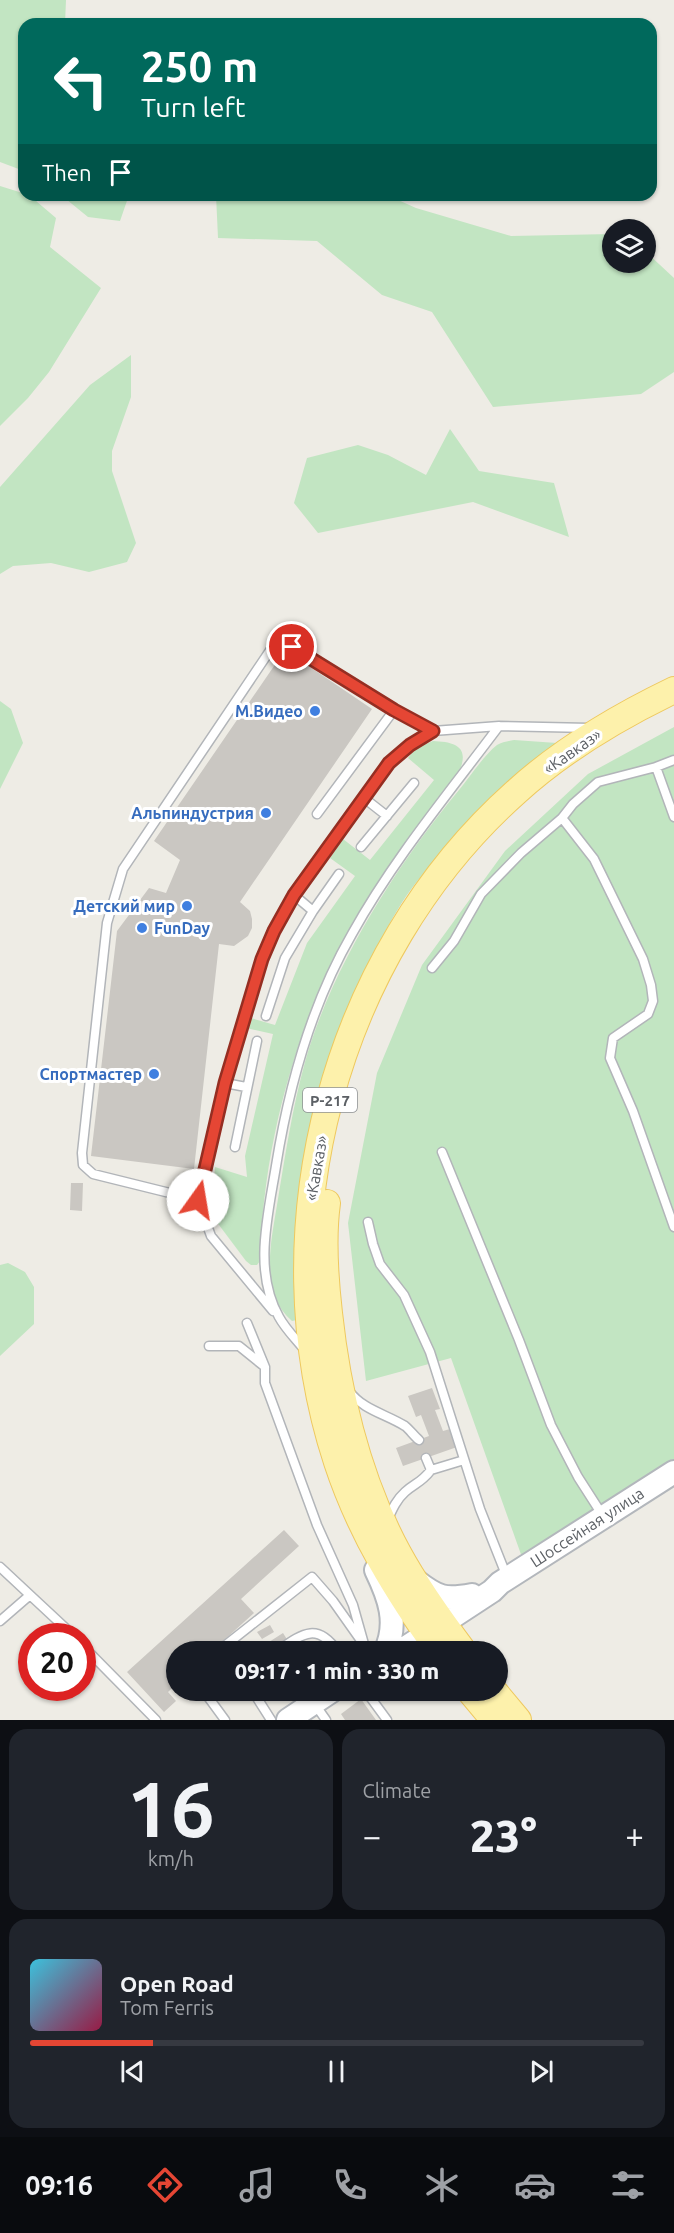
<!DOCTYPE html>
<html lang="en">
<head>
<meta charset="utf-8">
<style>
	body { margin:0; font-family:Ubuntu,sans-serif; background:#20242c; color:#f1f3f6; height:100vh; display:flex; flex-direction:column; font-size:22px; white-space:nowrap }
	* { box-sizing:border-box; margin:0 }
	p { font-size:20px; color:#9ea1a6 }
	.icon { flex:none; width:33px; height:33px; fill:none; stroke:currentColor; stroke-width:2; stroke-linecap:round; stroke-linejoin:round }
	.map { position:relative; height:1720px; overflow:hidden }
	.side { display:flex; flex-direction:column; gap:9px; padding:9px; background:#0d0f14; flex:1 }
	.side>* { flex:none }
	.banner { position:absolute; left:18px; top:18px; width:639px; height:183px; border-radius:18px; box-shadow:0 2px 4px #0004; background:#00695c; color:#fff; overflow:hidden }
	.buttons { position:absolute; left:602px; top:219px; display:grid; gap:12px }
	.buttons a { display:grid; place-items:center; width:54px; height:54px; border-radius:50%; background:#171b24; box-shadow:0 2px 4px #0004; font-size:30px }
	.speed { position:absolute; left:18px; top:1623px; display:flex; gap:12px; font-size:30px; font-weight:700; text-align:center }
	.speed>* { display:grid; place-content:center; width:78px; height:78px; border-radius:50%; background:#171b24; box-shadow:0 2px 4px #0004; line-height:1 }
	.speed .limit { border:9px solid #d22; background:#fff; color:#111 }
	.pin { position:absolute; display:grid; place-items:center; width:51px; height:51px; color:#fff; margin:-26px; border:3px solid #fff; border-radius:50%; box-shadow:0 2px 6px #0007 }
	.me { position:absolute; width:66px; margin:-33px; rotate:13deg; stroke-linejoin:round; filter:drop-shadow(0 0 4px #0008) }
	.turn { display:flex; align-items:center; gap:21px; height:126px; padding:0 24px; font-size:27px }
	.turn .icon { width:78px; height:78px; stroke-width:2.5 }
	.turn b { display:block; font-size:42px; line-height:51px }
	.then { display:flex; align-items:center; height:57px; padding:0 24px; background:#0003; gap:12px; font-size:22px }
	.big { font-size:45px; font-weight:800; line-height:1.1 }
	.side .tile { flex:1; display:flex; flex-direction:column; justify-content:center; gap:9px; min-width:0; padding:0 21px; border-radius:18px; background:#20242c }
	.side .dial { align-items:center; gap:0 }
	.dial b { font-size:78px; line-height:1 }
	.song { display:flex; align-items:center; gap:18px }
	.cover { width:72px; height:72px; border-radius:9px; background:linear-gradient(135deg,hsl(190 70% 55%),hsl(340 70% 35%)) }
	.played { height:6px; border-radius:3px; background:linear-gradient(90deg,#e54634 20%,#363941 20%) }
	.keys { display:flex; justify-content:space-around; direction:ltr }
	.heat { display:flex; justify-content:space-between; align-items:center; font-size:33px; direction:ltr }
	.side .tiles { flex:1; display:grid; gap:9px; grid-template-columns:1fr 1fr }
	.tile:last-child { grid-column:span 2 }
	.trip { position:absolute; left:166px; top:1641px; width:342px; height:60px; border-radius:30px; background:#171b24; box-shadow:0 2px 4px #0004; font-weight:800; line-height:60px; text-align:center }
	.tabs { display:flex; height:96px; justify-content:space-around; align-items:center; background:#090b0e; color:#9ea1a6 }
	.tabs .icon { width:42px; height:42px }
	.tabs .on { color:#e54634 }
	.tabs b { font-size:27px; color:#f1f3f6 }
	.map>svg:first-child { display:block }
	.green { fill:#c2e5c2 }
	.building { fill:#cac7c2 }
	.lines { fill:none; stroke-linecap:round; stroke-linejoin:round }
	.lane-casing { stroke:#b2b5b9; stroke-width:11 }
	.secondary-casing { stroke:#b3b7bc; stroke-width:26 }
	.primary-casing { stroke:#eec85e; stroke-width:28 }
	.lane { stroke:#fff; stroke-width:8 }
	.secondary { stroke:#fff; stroke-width:22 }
	.primary { stroke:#fdf1ab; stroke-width:26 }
	.route-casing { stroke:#952e22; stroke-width:15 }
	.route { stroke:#e54634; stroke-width:10 }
	.shop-dot { fill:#3f7fe0; stroke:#fff; stroke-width:2 }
	.labels { text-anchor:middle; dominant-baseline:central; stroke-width:6; stroke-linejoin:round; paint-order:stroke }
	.shield { fill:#fff; stroke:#8d9093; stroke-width:1.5 }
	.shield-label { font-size:15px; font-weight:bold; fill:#5c6065 }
	.shop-label { font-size:16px; font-weight:bold; fill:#366cbe; stroke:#fff; text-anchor:end }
	.street-label { font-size:16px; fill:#5c6065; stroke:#fff }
</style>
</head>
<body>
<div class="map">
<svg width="674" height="1720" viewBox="0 0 674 1720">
	<rect width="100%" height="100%" fill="#eeece5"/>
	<!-- green -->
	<path class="green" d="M0,0h66l-1,24h-41v147l-24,-9z
		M0,186l29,9 27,23 -6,29 51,41 -52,84 -21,26 -28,28z
		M61,195h68l-9,26 -32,-4z
		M216,195h171l29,13 95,28 101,-2v28h33v-11l29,27v94l-33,22 -148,13 -61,-95 -50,-17 -65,-54 -99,-3z
		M131,355v42l-19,54v20l24,72 -9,19 -38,10 -38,-9 -38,3 -13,8v-87l90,-102z
		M450,429l29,42 75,12 15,54 -96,-35 -155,31 -24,-30 13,-45 51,-13 30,10 38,20z
		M0,701l11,8 12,34 -23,46z
		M674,727v736l-151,97 -72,-202 -85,23 -18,-158 29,-150 45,-108 83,-114 83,-77z
		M514,740l43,3 -2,3c-42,29 -78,66 -112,105 -15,17 -30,34 -42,53 -50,82 -87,185 -100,280 -6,45 -2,90 -4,136l-5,1c-33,-28 -21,-79 -15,-116 8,-48 15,-96 28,-143 27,-96 91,-196 154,-272 11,-13 25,-35 38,-45 5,-3 12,-4 17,-5z
		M433,741c23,1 37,6 26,31 -29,39 -58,78 -85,119 -9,14 -19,27 -27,42 -53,100 -84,214 -87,328l-3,4h-6l-5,-4 -30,-40 -4,-9 3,-45 32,10 -2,-21 28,-122 -27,-6 5,-10 24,7 32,-82 48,-67 -25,-18 13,-19 27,21 64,-80 -26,-22 8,-10z
		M8,1263l17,9 9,15v37l-34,32v-91z"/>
	<!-- building -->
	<path class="building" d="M285,650l87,59 -132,193 10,9 2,8v9l-4,8 -14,10 -15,-2 -25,225 -103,-13 26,-225 32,-43 17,5 14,-33 -26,-19z
		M71,1183h12l-1,28 -12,-1z
		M432,1388l8,21 -5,1 8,21 7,-2 7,18 -54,19 -7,-18 33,-12 -8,-21 -5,2 -8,-21z
		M284,1530l15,16 -58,53 13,14 -43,39h-34v31l-9,9 8,9 -12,11 -37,-40z
		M270,1625l4,7 -12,7 -5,-7z
		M283,1633l5,8 -14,9 -5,-8z
		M319,1643l6,9h-12l-2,-4z
		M239,1644l5,8h-18z
		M361,1699l15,21h-31l-4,-6z"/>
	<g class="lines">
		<defs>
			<path id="lane" d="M656,767l18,-7
				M364,798l23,18
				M317,814l77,-104 39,21
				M562,818l11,-14 25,-22 58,-15 18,50
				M361,847l53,-64
				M294,895l19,16
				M432,968l22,-27 27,-47 40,-41 41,-35 32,41 49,100 8,26 2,16 -5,13 -35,24 -3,20 23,53 41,116
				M266,1016l19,-58 28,-47 26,-37
				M225,1083l21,4
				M235,1147l22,-106
				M442,1152l77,188 32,85 27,52 25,39
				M198,1200l-105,-26 -10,-9 -1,-12 25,-230 16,-54 150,-223 9,-2 10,3 102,63
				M368,1222l5,22 7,20 24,31 26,57 50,157 27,68
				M273,1311l-62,-75 -13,-36 27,-117 37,-124 12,-28 20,-36 95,-132 21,-18 23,-14 66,-5
				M247,1323l18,44
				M209,1346h30l26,21v16l52,142 36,80 11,39 5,8
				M307,1353c-9,-12 -21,-23 -28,-36 -26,-46 -11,-102 -3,-151 13,-81 35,-161 76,-232 41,-74 96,-140 147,-208l91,2
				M349,1391c14,19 37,23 56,35 5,4 9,10 14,14
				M431,1470l33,-10
				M387,1521c5,-11 9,-21 18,-29 10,-9 16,-9 26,-22l-5,-12
				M0,1567l30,28
				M0,1621l30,-26 44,41
				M82,1645l74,75
				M217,1652l95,-75 21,24 29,41
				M276,1652c26,-18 41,-31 62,0
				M203,1690l22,30
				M252,1690l19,30
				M365,1690l22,30
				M314,1703l12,17"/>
			<path id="secondary" d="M376,1570c13,27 23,53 9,82
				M416,1581c22,17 29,19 56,14
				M399,1652l93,-61 8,-8 174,-111
				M288,1720l45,-30"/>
			<path id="primary" d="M327,1203c-5,36 -2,75 2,110 9,83 29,166 69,240 19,35 42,67 66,99
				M440,1652c-43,-60 -80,-120 -103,-190 -76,-233 -4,-507 179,-670 45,-41 104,-76 158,-102
				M469,1690l25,30
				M493,1690l25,30"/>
		</defs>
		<!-- lane casing -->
		<use href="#lane" class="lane-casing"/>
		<!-- secondary casing -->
		<use href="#secondary" class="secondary-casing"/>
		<!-- primary casing -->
		<use href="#primary" class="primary-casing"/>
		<!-- lane -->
		<use href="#lane" class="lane"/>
		<!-- secondary -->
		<use href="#secondary" class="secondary"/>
		<!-- primary -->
		<use href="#primary" class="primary"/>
	</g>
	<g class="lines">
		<defs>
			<path id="route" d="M198,1200l27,-117 37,-124 12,-28 20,-36 95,-132 21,-18 23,-14 -39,-21 -102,-63"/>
		</defs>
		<!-- route casing -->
		<use href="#route" class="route-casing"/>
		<!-- route -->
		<use href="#route" class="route"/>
	</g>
	<!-- markers -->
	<g class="shop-dot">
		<circle cx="315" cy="711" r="6"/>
		<circle cx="266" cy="813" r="6"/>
		<circle cx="187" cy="906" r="6"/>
		<circle cx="142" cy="928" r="6"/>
		<circle cx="154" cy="1074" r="6"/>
	</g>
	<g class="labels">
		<!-- shield labels -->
		<rect class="shield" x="303" y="1088" width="54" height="24" rx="4.5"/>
		<g class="shield-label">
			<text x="330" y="1100">Р-217</text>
		</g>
		<!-- shop labels -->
		<g class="shop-label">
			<text x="303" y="711">М.Видео</text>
			<text x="254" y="813">Альпиндустрия</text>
			<text x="175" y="906">Детский мир</text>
			<text x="154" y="928" text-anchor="start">FunDay</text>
			<text x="142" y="1074">Спортмастер</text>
		</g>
		<!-- street labels -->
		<g class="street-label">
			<text transform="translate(572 751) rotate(-35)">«Кавказ»</text>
			<text transform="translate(316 1168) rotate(-80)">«Кавказ»</text>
			<text transform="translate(587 1527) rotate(-33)">Шоссейная улица</text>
		</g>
	</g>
</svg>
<div class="buttons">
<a><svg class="icon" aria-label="layers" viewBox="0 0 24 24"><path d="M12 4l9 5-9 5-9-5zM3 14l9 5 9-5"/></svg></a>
</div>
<div class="speed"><div class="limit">20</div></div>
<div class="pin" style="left:292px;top:647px;background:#d93025"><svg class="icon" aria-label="arrive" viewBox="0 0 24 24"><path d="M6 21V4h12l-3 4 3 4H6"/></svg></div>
<svg class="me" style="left:198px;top:1200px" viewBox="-20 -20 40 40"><circle r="19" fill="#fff"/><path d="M0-13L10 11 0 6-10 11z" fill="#e54634"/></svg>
<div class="trip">09:17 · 1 min · 330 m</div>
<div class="banner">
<div class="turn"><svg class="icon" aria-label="left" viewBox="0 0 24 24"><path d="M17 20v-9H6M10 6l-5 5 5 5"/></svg><div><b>250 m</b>Turn left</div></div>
<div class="then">Then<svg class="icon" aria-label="arrive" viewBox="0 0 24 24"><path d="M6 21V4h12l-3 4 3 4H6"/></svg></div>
</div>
</div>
<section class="side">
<div class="tiles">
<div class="tile dial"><b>16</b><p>km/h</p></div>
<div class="tile"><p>Climate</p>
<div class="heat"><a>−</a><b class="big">23°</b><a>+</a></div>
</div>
<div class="tile">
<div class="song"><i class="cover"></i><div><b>Open Road</b><p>Tom Ferris</p></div></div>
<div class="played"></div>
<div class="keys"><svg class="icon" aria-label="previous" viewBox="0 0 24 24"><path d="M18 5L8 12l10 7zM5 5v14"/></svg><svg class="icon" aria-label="pause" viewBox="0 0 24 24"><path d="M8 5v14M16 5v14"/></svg><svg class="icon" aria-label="next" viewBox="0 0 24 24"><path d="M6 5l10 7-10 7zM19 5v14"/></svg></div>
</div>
</div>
</section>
<nav class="tabs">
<b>09:16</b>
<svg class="icon on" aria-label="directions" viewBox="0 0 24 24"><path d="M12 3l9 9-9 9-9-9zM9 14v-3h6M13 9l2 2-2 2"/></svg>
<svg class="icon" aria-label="music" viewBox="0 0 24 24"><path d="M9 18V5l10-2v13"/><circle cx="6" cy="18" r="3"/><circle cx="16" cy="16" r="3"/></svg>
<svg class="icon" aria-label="phone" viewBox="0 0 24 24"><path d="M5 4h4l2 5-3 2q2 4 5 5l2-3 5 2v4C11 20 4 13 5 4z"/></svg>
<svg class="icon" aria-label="climate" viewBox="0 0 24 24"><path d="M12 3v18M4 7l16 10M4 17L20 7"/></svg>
<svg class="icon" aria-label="car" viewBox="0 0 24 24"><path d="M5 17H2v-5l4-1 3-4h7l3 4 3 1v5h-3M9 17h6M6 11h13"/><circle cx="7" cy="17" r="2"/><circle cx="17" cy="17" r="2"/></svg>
<svg class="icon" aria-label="filters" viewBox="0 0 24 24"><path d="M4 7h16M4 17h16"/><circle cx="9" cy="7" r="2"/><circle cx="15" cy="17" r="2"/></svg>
</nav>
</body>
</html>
